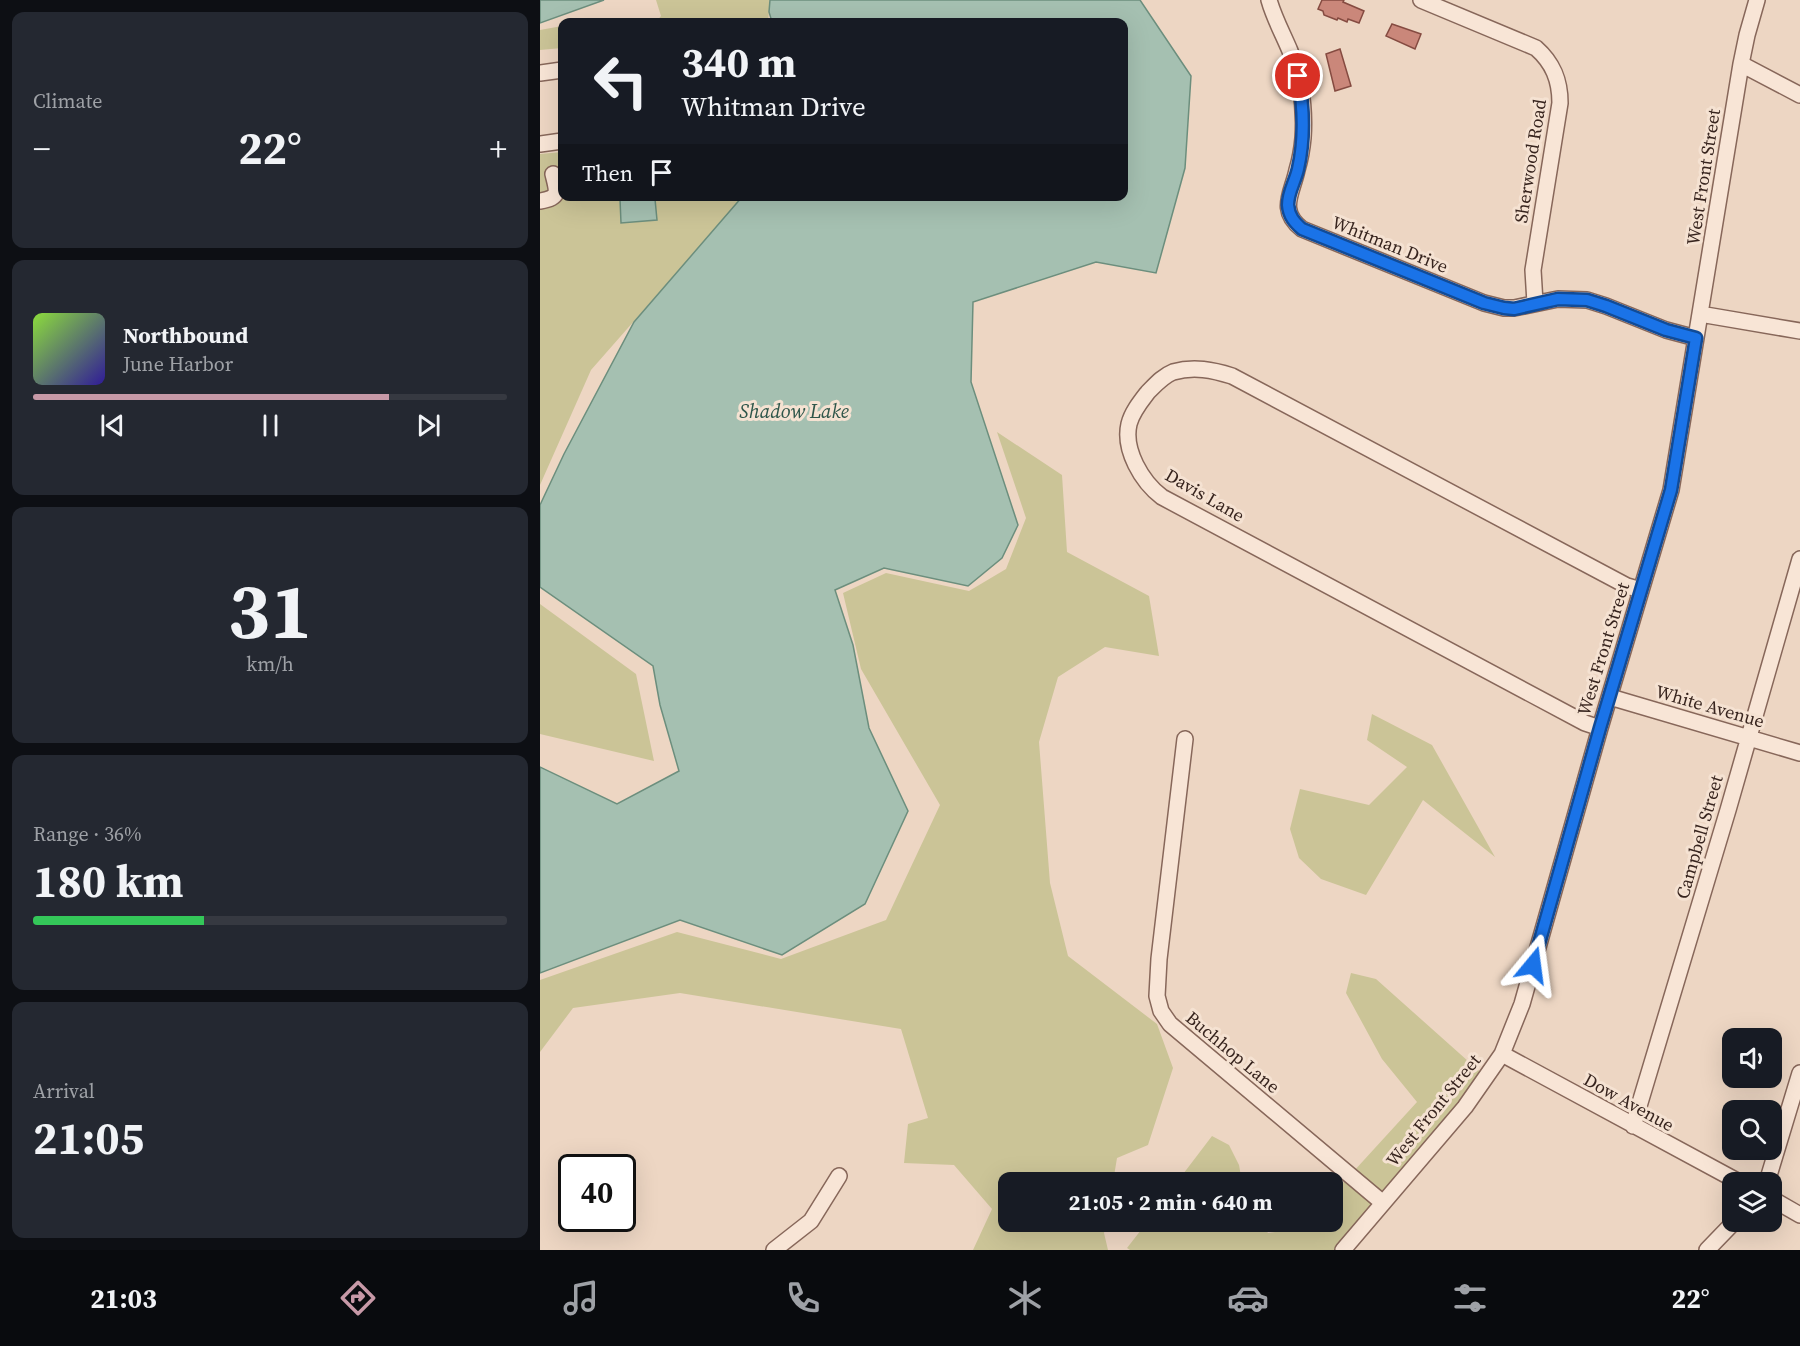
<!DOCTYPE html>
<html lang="en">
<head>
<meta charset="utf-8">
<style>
	body { margin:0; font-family:"Source Serif 4",serif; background:#242831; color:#f1f3f6; height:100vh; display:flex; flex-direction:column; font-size:22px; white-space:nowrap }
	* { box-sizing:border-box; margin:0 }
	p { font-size:20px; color:#9ea1a6 }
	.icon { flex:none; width:33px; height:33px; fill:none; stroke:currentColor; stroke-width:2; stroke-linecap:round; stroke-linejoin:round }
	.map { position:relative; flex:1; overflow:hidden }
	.drawer { display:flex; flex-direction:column; gap:12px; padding:12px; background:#0d0f14; width:540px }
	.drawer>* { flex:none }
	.hud { position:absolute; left:18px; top:18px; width:570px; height:183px; border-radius:12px; box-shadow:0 6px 24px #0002; background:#171b24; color:#f1f3f6; overflow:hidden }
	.tools { position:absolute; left:1182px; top:1028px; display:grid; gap:12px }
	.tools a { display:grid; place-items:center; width:60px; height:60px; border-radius:12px; background:#171b24; box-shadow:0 6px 24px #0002; font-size:30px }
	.speed { position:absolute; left:18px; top:1154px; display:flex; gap:12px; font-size:30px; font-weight:700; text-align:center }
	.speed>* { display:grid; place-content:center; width:78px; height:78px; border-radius:50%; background:#171b24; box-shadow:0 6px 24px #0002; line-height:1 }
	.speed .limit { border:3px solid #111; border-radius:9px; background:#fff; color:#111 }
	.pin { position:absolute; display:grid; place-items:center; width:51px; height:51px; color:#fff; margin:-26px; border:3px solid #fff; border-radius:50%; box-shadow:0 2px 6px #0007 }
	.me { position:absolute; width:66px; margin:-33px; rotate:16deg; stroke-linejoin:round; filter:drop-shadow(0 0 4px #0008) }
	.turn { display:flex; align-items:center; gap:21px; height:126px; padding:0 24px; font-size:27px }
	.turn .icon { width:78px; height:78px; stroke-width:2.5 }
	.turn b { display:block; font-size:42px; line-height:51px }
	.then { display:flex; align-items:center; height:57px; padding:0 24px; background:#0003; gap:12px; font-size:22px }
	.big { font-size:45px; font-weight:700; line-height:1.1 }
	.drawer .card { flex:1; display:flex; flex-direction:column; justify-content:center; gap:9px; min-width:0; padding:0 21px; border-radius:12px; background:#242831 }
	.drawer .dial { align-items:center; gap:0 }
	.dial b { font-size:78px; line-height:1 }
	.song { display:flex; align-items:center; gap:18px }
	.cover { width:72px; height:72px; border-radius:9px; background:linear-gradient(135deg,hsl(90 70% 55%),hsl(250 70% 35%)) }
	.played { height:6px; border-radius:3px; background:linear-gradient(90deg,#c799a7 75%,#363941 75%) }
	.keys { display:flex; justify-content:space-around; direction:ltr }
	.heat { display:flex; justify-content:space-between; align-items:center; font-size:33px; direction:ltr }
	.charge { height:9px; border-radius:4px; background:linear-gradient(90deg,#34c759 36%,#363941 0) }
	.trip { position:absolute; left:458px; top:1172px; width:345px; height:60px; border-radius:12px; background:#171b24; box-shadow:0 6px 24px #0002; font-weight:700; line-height:60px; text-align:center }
	.tab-bar { display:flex; height:96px; justify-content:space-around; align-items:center; background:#090b0e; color:#9ea1a6 }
	.tab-bar .icon { width:42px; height:42px }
	.tab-bar .active { color:#c799a7 }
	.tab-bar b { font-size:27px; color:#f1f3f6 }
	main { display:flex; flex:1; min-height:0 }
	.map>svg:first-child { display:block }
	.green { fill:#cbc497 }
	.water { fill:#a5c0b1; stroke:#6c8e7d; stroke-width:1.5 }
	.building { fill:#ca877a; stroke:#854b41; stroke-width:1.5 }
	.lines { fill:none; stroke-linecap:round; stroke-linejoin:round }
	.minor-casing { stroke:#87675a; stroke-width:18 }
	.minor { stroke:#f8e5d6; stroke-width:15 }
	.route-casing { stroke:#114b97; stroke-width:15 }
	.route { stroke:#1a73e8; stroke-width:10 }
	.labels { text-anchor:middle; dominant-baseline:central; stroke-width:6; stroke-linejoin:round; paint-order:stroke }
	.street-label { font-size:18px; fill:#37241e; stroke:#f5e2d2 }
	.water-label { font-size:20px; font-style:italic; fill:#2e564a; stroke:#f5e2d2 }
</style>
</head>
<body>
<main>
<section class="drawer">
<div class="card"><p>Climate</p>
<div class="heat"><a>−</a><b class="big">22°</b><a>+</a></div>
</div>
<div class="card">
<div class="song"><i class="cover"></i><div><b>Northbound</b><p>June Harbor</p></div></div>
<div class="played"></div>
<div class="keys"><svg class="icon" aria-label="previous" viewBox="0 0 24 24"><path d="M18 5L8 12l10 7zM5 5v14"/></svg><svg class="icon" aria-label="pause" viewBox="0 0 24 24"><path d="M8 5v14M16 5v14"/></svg><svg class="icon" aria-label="next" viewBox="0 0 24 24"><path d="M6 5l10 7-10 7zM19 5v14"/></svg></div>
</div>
<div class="card dial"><b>31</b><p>km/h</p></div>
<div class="card"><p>Range · 36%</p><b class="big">180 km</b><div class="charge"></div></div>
<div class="card"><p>Arrival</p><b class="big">21:05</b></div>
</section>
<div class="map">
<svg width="1260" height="1250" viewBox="0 0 1260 1250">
	<rect width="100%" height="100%" fill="#edd6c3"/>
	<!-- green -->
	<path class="green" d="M116,0h114l-2,22h-112l5,-6z
		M22,26v22l-22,2v-20z
		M22,152v44l181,1 -152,173 -51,115v-331z
		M457,432l65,43 5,77 82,44 10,60 -54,-9 -47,30 -19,65 11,141 18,73 89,68 16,44 -25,77 -31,13 -4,24h-105v39h98l-2,12 4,17h-135l19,-41 -38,-44 -50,-2 4,-39 20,-6 -27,-89 -221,-36 -107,15 -33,44v-72l137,-48 104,27 105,-39 54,-115 -79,-136 -18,-76 43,-20 83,18 37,-22 20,-51z
		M0,604l96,70 18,87 -114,-27z
		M832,714l60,31 63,112 -72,-57 -57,95 -45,-16 -22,-21 -9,-29 10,-40 69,16 38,-38 -40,-27z
		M811,973l25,6 111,99 -145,172h-212l-3,-2 21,-27h112l8,12 34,-5 6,-7h24v-26l85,-93 -35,-43 -36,-66z
		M672,1136l17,9 10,20 3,17h-65z"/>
	<!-- water -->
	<path class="water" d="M0,0h64l-64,23z
		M230,0h370l51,76 -6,92 -29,105 -60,-11 -123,40 -2,80 47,143 -16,33 -34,28 -84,-18 -49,22 18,55 16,83 39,83 -43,93 -83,51 -102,-35 -140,53v-206l77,37 62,-33 -19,-66 -7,-39 -113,-79v-82l24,-51 70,-132 108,-125 382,-1v-174h-352l-3,-10z
		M108,196l11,1 -1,2h-3l2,21 -36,3 -1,-24z"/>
	<!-- building -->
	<path class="building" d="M782,0h22l-1,2 21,9 -5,12 -11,-4 -1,3 -9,-4 -1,2 -13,-5 -1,-4 -5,-2z
		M852,24l29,10 -6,15 -29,-13z
		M800,49l11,37 -16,5 -9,-37z"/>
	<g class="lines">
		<defs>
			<path id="minor" d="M729,0c5,18 14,34 21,51 11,28 15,58 13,87 -1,11 -3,22 -6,32 -5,24 -19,40 5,59l182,74 20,5h10l44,-9 29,1 19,6 60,24 30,8
				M881,0l115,48c17,15 24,32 24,55l-27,167 2,33
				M1201,64l59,31
				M0,73l22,-3
				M0,144l22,-3
				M0,201c21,-3 17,-10 13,-27
				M1160,314l100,17
				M1070,697l190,56
				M1060,728l-15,-5 -423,-226c-20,-15 -39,-47 -33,-73 3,-12 12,-23 19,-32 8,-8 15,-16 25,-20 21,-6 40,-2 59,4l395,210 14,4
				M645,739l-26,220 -2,37 4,15 9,13 213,179
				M962,1054l237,128
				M1093,1126l95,-316 72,-251
				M1227,1182l33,-109
				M1232,1199l28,16
				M234,1250l37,-29 28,-45
				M803,1250l122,-143 37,-53 20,-50 78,-276 71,-238 70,-426 6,-29 10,-35
				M1167,1250l28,-29"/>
		</defs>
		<!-- minor casing -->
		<use href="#minor" class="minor-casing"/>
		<!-- minor -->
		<use href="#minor" class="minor"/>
	</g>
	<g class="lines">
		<defs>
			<path id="route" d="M758,76c6,32 7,62 0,93 -3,13 -10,23 -10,36 1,11 6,17 14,24l182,74 20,5 10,1 44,-10 29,1 19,6 60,24 30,8 -25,152 -71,238 -67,237"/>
		</defs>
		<!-- route casing -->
		<use href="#route" class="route-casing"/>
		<!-- route -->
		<use href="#route" class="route"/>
	</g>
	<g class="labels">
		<!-- street labels -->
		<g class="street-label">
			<text transform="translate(990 161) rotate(-81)">Sherwood Road</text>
			<text transform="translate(1163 177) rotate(-81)">West Front Street</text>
			<text transform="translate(850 244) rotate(22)">Whitman Drive</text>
			<text transform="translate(665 495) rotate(30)">Davis Lane</text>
			<text transform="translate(1063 649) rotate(-73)">West Front Street</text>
			<text transform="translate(1170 706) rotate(16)">White Avenue</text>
			<text transform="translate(1159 837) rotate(-74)">Campbell Street</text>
			<text transform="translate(693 1052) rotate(40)">Buchhop Lane</text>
			<text transform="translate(1089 1102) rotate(29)">Dow Avenue</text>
			<text transform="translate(893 1110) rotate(-51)">West Front Street</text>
		</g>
		<!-- water labels -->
		<g class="water-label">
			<text x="254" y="411">Shadow Lake</text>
		</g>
	</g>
</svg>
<div class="tools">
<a><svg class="icon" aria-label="sound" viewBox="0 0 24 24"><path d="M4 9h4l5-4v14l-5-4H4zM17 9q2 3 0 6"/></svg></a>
<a><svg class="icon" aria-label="search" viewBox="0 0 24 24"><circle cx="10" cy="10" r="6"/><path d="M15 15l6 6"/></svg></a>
<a><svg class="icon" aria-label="layers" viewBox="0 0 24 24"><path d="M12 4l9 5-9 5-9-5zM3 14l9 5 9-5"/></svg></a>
</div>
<div class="speed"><div class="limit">40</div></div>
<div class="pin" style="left:758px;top:76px;background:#d93025"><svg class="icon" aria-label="arrive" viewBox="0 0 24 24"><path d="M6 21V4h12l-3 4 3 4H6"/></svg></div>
<svg class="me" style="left:993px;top:965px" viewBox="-20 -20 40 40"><path d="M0-17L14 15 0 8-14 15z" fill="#1a73e8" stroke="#fff" stroke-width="4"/></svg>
<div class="trip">21:05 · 2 min · 640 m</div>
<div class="hud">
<div class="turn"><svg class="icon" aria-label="left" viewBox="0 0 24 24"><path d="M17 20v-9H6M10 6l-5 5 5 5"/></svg><div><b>340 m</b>Whitman Drive</div></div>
<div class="then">Then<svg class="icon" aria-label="arrive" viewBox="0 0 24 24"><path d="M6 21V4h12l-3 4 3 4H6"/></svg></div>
</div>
</div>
</main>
<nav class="tab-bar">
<b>21:03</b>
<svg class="icon active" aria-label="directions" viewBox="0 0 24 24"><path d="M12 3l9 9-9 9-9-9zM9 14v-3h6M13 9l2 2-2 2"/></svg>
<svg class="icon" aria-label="music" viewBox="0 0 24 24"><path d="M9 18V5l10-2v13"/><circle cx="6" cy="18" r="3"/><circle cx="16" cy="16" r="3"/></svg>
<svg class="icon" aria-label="phone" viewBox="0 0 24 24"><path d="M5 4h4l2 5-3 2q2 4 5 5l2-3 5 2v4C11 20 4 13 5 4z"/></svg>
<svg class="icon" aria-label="climate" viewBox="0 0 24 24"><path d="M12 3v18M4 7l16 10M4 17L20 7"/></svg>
<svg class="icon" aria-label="car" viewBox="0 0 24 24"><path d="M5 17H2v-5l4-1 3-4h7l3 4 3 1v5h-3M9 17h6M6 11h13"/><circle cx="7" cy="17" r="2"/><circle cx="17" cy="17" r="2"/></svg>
<svg class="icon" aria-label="filters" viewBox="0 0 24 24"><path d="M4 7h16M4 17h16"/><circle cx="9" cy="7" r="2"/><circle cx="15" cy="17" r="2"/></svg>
<b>22°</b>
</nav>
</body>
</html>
